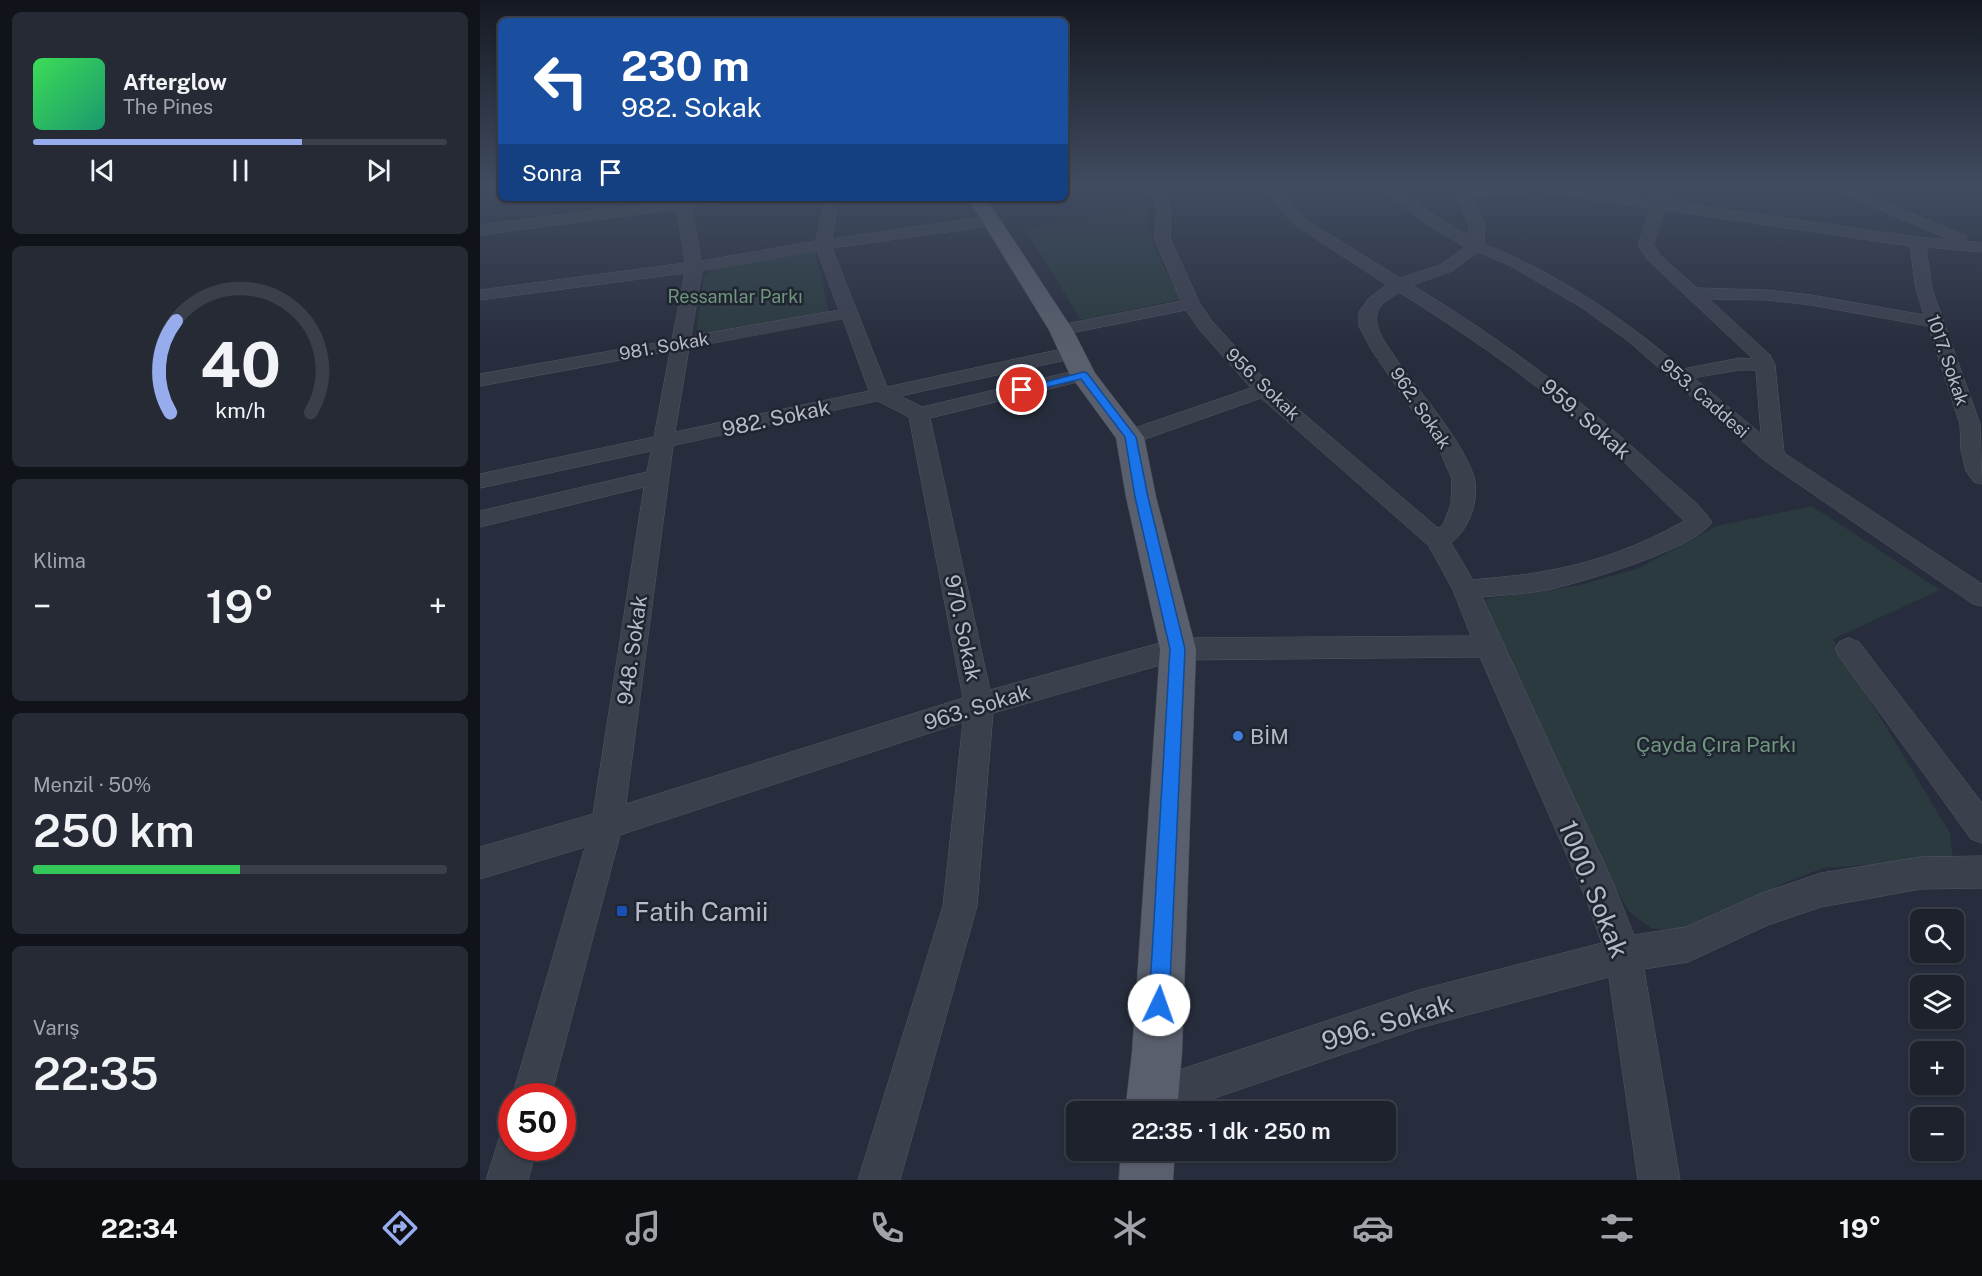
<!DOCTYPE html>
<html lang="tr">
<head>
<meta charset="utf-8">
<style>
	body { margin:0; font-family:"Public Sans",sans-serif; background:#252a35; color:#f1f3f6; height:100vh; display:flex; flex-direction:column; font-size:22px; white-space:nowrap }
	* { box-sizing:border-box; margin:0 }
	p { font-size:20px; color:#a0a4aa }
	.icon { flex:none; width:33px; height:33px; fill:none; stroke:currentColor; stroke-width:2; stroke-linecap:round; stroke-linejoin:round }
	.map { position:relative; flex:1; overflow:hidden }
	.drawer { display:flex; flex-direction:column; gap:12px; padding:12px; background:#101319; width:480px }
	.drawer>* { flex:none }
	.top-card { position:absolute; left:18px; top:18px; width:570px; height:183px; border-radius:9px; box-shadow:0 2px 4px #0004,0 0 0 2px #3b3f49; background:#1a4fa0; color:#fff; overflow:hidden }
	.buttons { position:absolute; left:1430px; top:909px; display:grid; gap:12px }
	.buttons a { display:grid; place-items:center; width:54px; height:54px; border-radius:9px; background:#1d222d; box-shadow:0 2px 4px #0004,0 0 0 2px #3b3f49; font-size:30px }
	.speed { position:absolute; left:18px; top:1083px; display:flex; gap:12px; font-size:30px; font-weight:700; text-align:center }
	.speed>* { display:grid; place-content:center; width:78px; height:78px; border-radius:50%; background:#1d222d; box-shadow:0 2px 4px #0004,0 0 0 2px #3b3f49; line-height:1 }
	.speed .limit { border:9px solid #d22; background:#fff; color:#111 }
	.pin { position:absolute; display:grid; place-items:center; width:51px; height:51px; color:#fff; margin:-26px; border:3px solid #fff; border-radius:50%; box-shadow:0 2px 6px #0007 }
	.me { position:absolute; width:66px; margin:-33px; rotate:3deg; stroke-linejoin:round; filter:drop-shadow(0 0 4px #0008) }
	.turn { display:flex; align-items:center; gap:21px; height:126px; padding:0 24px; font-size:27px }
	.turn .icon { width:78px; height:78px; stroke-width:2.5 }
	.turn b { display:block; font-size:42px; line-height:51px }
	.then { display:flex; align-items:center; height:57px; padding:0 24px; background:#0003; gap:12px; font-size:22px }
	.big { font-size:45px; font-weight:600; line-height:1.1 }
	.drawer .widget { flex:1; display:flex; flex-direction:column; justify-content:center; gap:9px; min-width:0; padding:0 21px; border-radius:9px; background:#252a35 }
	.drawer .dial { align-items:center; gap:0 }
	.dial svg { height:156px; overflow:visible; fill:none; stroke:#3b3f49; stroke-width:7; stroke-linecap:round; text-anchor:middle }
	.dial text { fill:#f1f3f6; stroke:none }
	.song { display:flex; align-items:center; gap:18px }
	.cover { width:72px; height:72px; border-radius:9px; background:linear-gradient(135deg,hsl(130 70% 55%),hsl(160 70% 35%)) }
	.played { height:6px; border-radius:3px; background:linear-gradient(90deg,#97aced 65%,#3b3f49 65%) }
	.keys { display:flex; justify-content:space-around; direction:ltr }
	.heat { display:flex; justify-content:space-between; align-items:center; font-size:33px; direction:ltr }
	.charge { height:9px; border-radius:4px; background:linear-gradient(90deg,#34c759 50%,#3b3f49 0) }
	.trip { position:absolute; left:586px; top:1101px; width:330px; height:60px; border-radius:9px; background:#1d222d; box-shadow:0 2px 4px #0004,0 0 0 2px #3b3f49; font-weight:600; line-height:60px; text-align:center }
	.dock { display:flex; height:96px; justify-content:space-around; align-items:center; background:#0c0e12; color:#a0a4aa }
	.dock .icon { width:42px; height:42px }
	.dock .selected { color:#97aced }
	.dock b { font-size:27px; color:#f1f3f6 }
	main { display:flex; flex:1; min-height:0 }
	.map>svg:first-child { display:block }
	.green { fill:#2a3a3e }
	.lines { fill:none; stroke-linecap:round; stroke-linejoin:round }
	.minor-casing { stroke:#535864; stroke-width:1 }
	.major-casing { stroke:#444956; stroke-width:1 }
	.minor { fill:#3b404d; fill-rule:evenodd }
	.major { fill:#595f6c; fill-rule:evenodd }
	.route { fill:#1a73e8; stroke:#114b97; stroke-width:1.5 }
	.shop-dot { fill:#3f7fe0; stroke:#202532; stroke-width:2 }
	.transit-dot { fill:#1a4fb4; stroke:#202532; stroke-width:2 }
	.labels { text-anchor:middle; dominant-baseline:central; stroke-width:5; stroke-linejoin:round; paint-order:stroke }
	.far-park-label { font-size:18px; fill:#71967e; stroke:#202532 }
	.far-street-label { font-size:18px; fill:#b7bbc7; stroke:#202532 }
	.street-label { font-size:21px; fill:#b7bbc7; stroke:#202532 }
	.poi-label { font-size:21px; fill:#b7bbc7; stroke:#202532; text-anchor:start }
	.park-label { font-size:21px; fill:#71967e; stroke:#202532 }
	.near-street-label { font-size:26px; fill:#b7bbc7; stroke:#202532 }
	.near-poi-label { font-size:26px; fill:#b7bbc7; stroke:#202532; text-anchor:start }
</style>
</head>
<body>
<main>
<section class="drawer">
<div class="widget">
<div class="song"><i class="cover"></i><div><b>Afterglow</b><p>The Pines</p></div></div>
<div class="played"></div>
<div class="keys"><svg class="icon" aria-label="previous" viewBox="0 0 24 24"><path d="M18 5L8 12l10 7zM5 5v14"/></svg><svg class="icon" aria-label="pause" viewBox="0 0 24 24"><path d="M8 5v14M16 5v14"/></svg><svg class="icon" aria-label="next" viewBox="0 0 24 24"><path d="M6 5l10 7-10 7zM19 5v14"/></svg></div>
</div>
<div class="widget dial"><svg viewBox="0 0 100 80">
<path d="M14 69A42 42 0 1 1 86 69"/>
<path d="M14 69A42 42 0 0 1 17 22" stroke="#97aced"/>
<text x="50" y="56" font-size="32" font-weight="700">40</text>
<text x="50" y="72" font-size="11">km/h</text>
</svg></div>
<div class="widget"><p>Klima</p>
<div class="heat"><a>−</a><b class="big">19°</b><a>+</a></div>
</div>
<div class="widget"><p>Menzil · 50%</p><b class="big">250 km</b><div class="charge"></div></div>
<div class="widget"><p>Varış</p><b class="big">22:35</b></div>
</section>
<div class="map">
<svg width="1502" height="1180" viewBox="0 0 1502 1180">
	<rect width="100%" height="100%" fill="#272d3c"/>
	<!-- green -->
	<path class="green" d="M667,206c0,36 17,62 34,93l-100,21 -56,-91z
		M335,250l14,63 -133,22 8,-59 13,-10z
		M1332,506l128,84 -107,49 117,194 3,26 -130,9 -41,16 -49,26 -54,22 -28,-4 -21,-15 -29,-50 -121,-263 100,-15 59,-17 78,-42z"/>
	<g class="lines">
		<defs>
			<path id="minor" d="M585,185h14l-2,3 -12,2z
				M669,185h14l8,24 -1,29 30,66 12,17 59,65 167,142 5,-3 8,-21 1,-25 -12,-28 -69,-102 -12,-23v-14l10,-14 18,-13 -92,-60 -36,-40h15l31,34 95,59 40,-13 25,-18 -42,-25 -45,-37h16l40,30 35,21v-10l-15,-41h14l2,4 43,-4h43l97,14 5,-14h14l-5,16 250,36 33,3 -126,-55h20l120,50 3,3 -2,3 17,2v8l-2,1 -54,-5 6,42 48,135 2,60 -8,-2 -8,-11 -5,-21 -1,-26 -32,-98 -117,-21 -44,-5 -58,-1 61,56 5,10 9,88 198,131v22l-9,-2 -208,-143 -138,-121 -46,-33 -70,-41 -33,-14 -26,19 -40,14c91,55 166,112 244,183 18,17 43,34 56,54 -17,27 -132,61 -166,68 -21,4 -43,5 -64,7l132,288 20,50 52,-8 76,-34 59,-20 100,-16 61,-1v32l-61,1 -100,18 -53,18 -80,37 -44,7 36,211h-42l-29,-203 -190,51 -245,84h-37l-5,-13 6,-14 14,-6 267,-89 183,-47 -16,-44 -106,-242 -302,3 -185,53 -16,193 -77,274h-42l85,-274 20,-184 -343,113 -69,261 -39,1 73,-250 -105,32v-32l113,-33 51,-327 -164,40v-16l167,-39 4,-21 -171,37v-14l174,-37 16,-86 -190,35v-12l192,-34 13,-67 -205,27v-10l205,-27 -8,-54 -197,26v-10l196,-25v-2h57l-7,4 -34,5 9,54 115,-20 9,-43h14l-7,41 159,-23 5,2 3,3 -3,3 -5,2 -159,22 55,139 184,-40 7,2 2,4 -2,4 -7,2 -171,37 22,11 161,-38 7,2 3,4 -3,4 -160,39 60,272 188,-52 293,-2 -18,-46 -24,-44 -168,-148 -124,44 -7,1 -7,-1 -4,-5 4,-5 128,-44 -52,-59 -13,-19 -125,25 -6,-1 -3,-4 3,-4 6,-1 120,-24 -27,-63 3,-29zM1059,191l112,17 -13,37 9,14 106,100 -13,-1 -57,11c-61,-52 -125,-95 -199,-125l1,-18 -12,-28zM1185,210l245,36 6,43 8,26 -113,-20 -44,-5 -70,-2 -36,-32 -7,-11zM337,251l22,59 -148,26 11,-65zM919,292c64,40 125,82 182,131 36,30 69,65 103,98 -42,24 -90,42 -138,50 -24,5 -49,6 -73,9l-22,-37c18,-14 29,-43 23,-66 -12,-37 -52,-82 -75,-114 -9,-14 -25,-32 -22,-49 1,-10 15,-16 22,-22zM363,319l26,72 -194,41 14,-84zM1260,370h16l5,64 -67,-56zM398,401l31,16 54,281 -337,106 47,-358z
				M1369,638l10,4 123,161v40l-11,-4 -132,-183 -4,-7 4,-7z
				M32,1129v19h25l-9,32h-42l15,-47z"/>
			<path id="major" d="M488,198h18l87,132 22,43 49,64 12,60 40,152 -14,403 -5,60h-52l7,-60 28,-403 -34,-152 -10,-59 -46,-63 -21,-45z
				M641,1150h54l-2,30h-54z"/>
		</defs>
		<!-- minor casing -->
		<use href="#minor" class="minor-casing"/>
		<!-- major casing -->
		<use href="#major" class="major-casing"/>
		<!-- minor -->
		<use href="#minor" class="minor"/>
		<!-- major -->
		<use href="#major" class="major"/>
	</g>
	<!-- sky -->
	<linearGradient id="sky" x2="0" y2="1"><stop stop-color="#151921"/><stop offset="0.53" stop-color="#414c61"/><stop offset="1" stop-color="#414c61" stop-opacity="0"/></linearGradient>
	<rect width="1502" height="350" fill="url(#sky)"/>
	<!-- route -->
	<path class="route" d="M603,372l4,1 49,64 12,60 37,152 -16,356 -3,7 -7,3 -7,-3 -3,-7 21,-356 -35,-152 -10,-60 -44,-58 -59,14 -6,-3z"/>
	<!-- markers -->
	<circle class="shop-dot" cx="758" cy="736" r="6"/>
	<rect class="transit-dot" x="136" y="905" width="12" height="12" rx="3"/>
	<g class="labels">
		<!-- far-park labels -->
		<g class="far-park-label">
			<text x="255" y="296">Ressamlar Parkı</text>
		</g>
		<!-- far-street labels -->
		<g class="far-street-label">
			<text transform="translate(184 346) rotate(-10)">981. Sokak</text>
			<text transform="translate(1468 360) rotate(71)">1017. Sokak</text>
			<text transform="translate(783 384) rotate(44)">956. Sokak</text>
			<text transform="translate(1225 398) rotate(41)">953. Caddesi</text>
			<text transform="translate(941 408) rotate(56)">962. Sokak</text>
		</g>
		<!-- street labels -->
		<g class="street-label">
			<text transform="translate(296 418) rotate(-12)">982. Sokak</text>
			<text transform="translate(1106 419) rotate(41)">959. Sokak</text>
			<text transform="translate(483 628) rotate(78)">970. Sokak</text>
			<text transform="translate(152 650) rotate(-82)">948. Sokak</text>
			<text transform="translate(497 707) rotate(-17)">963. Sokak</text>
		</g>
		<!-- poi labels -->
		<g class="poi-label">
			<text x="770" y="736">BİM</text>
		</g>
		<!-- park labels -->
		<g class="park-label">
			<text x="1236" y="744">Çayda Çıra Parkı</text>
		</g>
		<!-- near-street labels -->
		<g class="near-street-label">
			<text transform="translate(1114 889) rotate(68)">1000. Sokak</text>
			<text transform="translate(907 1022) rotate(-17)">996. Sokak</text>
		</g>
		<!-- near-poi labels -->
		<g class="near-poi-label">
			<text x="154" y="911">Fatih Camii</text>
		</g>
	</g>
</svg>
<div class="buttons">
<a><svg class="icon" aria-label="search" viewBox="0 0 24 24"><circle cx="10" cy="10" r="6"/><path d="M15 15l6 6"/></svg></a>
<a><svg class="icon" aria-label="layers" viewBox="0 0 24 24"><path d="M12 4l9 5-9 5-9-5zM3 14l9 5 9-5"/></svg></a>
<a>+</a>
<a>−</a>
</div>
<div class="speed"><div class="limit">50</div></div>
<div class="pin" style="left:542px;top:390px;background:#d93025"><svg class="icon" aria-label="arrive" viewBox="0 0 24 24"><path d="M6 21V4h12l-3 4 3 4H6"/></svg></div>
<svg class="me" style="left:679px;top:1005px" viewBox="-20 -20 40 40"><circle r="19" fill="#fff"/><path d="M0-13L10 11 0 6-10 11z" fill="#1a73e8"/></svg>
<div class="trip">22:35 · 1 dk · 250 m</div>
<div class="top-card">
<div class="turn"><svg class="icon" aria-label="left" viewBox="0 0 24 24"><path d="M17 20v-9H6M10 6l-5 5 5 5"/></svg><div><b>230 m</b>982. Sokak</div></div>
<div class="then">Sonra<svg class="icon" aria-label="arrive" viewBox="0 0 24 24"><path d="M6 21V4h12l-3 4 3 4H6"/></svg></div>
</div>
</div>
</main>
<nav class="dock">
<b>22:34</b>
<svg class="icon selected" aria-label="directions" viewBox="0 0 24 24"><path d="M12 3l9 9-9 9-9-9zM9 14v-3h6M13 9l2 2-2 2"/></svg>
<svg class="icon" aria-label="music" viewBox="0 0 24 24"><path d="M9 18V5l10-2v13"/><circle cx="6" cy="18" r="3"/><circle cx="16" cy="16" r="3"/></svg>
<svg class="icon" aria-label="phone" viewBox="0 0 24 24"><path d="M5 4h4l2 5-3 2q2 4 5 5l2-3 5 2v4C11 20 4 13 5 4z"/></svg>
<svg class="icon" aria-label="climate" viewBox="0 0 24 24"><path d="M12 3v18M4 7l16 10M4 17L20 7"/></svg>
<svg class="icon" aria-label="car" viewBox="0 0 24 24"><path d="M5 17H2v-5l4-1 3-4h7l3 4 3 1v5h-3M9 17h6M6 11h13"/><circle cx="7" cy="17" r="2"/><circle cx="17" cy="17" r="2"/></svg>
<svg class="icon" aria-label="filters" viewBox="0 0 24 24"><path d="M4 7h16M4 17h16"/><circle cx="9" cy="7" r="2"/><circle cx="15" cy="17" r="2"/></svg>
<b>19°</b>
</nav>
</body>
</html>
